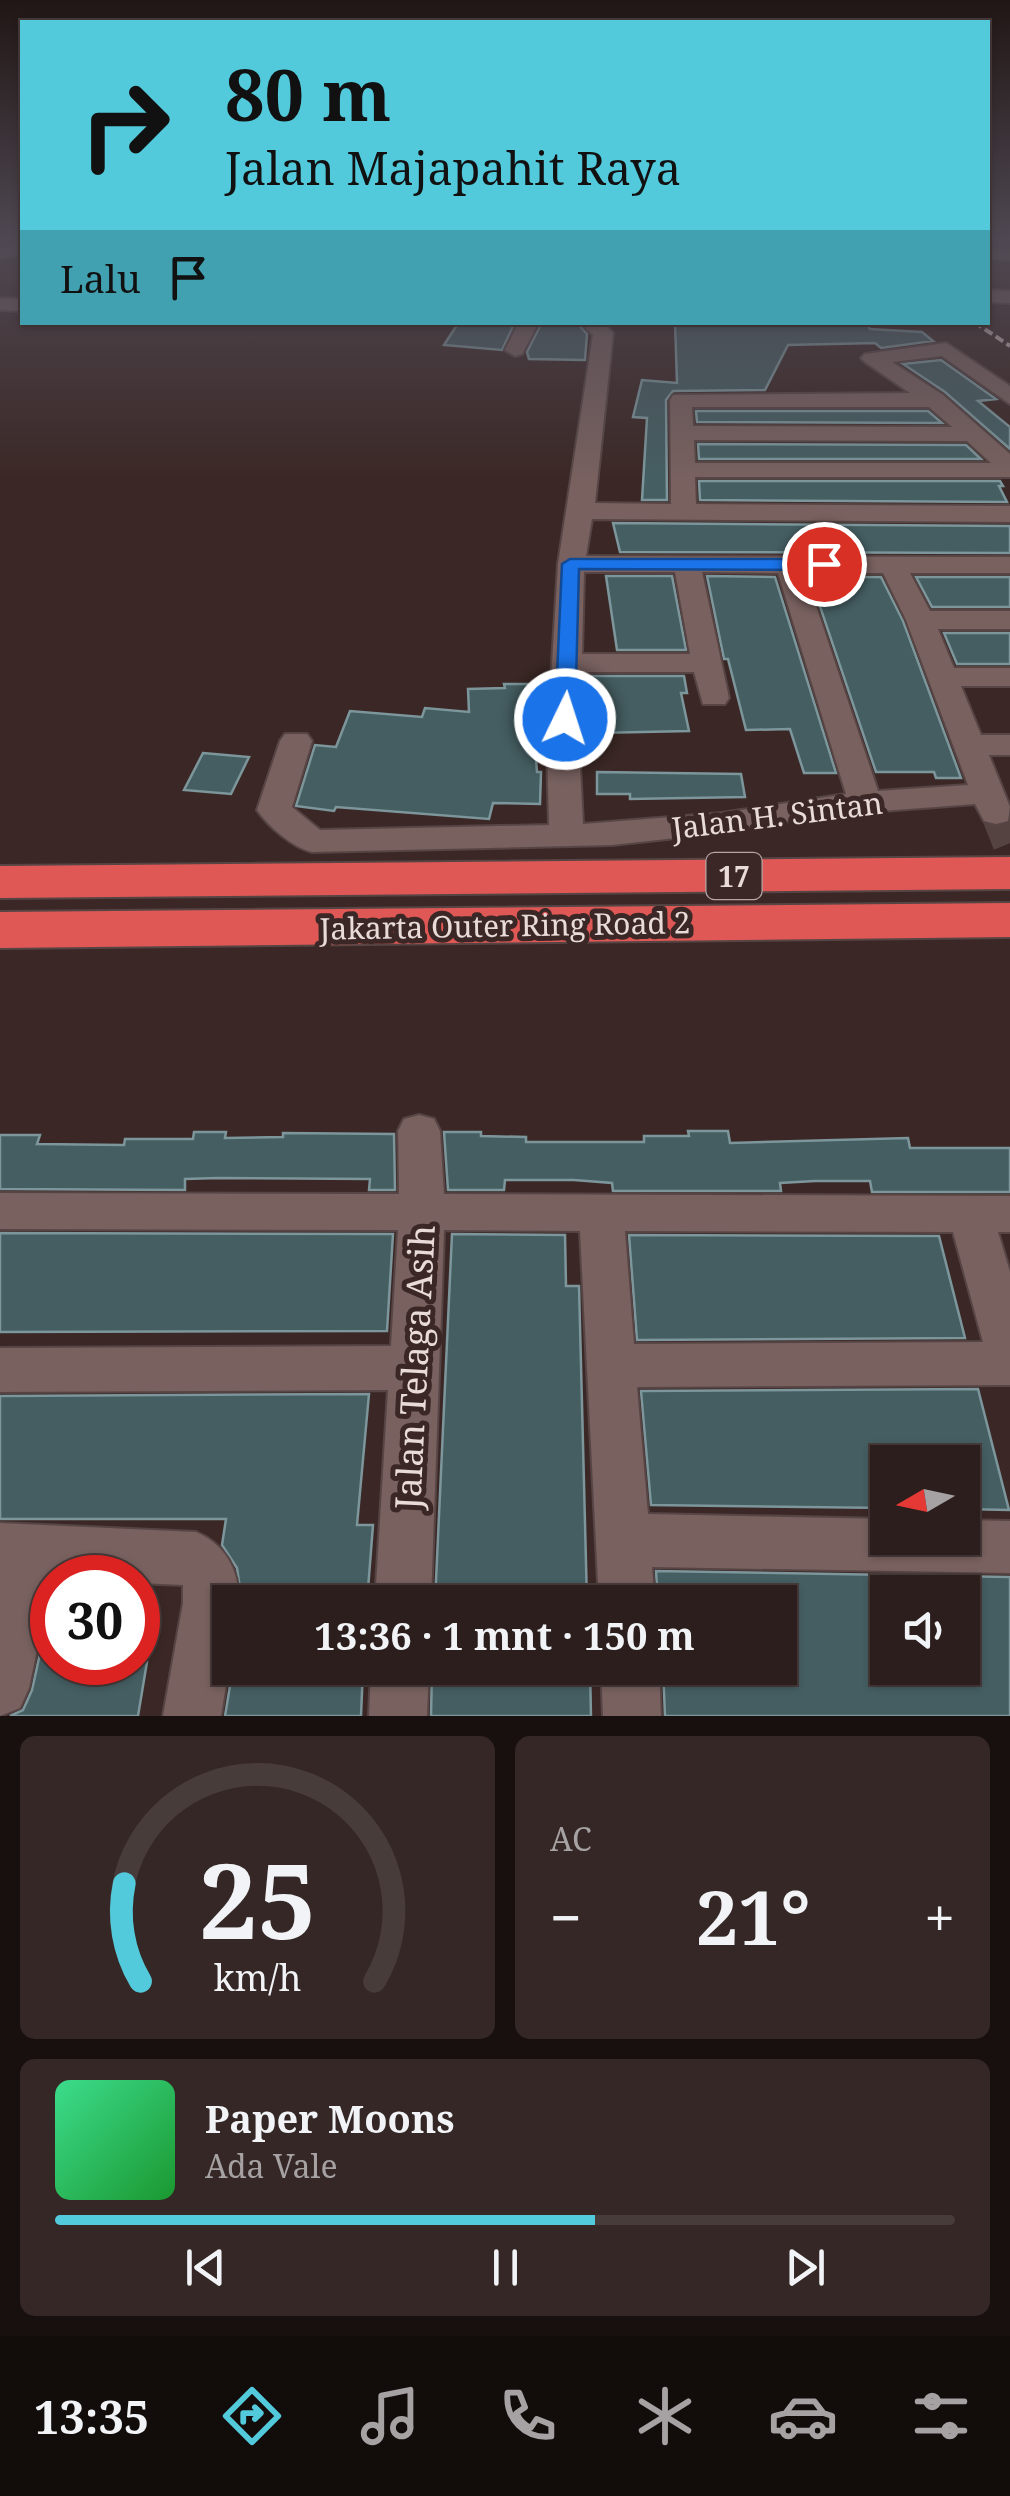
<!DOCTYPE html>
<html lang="id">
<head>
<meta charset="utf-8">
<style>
	body { margin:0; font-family:"Noto Serif",serif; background:#342725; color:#f1f3f6; height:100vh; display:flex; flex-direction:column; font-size:38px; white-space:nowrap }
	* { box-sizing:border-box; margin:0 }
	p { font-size:32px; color:#a6a2a3 }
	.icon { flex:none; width:55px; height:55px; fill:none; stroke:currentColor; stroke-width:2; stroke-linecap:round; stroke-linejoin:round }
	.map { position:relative; height:1716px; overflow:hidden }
	.side { display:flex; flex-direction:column; gap:20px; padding:20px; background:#18100f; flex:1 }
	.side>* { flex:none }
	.hud { position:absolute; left:20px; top:20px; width:970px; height:305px; border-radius:0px; box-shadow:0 2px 8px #0004,0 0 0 2px #483c3b; background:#53cadc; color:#111; overflow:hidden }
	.needle { width:65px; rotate:261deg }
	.fabs { position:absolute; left:870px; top:1445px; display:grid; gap:20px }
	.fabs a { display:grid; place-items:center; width:110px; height:110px; border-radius:0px; background:#2c1e1c; box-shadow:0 2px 8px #0004,0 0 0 2px #483c3b; font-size:50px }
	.speed { position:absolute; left:30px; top:1555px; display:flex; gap:20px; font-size:50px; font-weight:700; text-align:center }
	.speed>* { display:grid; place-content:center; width:130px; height:130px; border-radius:50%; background:#2c1e1c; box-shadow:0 2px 8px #0004,0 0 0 2px #483c3b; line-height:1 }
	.speed .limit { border:15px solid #d22; background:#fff; color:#111 }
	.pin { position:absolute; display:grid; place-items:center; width:85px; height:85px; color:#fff; margin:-42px; border:5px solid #fff; border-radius:50%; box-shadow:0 2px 10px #0007 }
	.me { position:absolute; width:110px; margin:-55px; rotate:4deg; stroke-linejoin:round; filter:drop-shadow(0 0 8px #0008) }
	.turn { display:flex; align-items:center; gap:35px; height:210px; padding:0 40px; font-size:45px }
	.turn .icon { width:130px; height:130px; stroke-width:2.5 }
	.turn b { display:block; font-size:70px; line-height:85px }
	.then { display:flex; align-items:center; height:95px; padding:0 40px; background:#0003; gap:20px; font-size:38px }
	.big { font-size:75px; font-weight:700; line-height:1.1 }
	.side .widget { flex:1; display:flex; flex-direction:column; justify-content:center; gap:15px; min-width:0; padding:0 35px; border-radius:15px; background:#342725 }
	.side .dial { align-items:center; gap:0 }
	.dial svg { height:260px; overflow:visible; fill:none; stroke:#483c3b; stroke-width:7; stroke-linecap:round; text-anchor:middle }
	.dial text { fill:#f1f3f6; stroke:none }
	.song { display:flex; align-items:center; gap:30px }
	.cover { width:120px; height:120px; border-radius:15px; background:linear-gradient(135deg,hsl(150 70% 55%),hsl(130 70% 35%)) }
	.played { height:10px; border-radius:5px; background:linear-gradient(90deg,#53cadc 60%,#483c3b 60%) }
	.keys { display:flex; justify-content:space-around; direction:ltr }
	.heat { display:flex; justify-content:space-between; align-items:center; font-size:55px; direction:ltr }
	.side .tiles { flex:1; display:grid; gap:20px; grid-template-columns:1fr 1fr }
	.widget:last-child { grid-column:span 2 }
	.trip { position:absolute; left:212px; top:1585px; width:585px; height:100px; border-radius:0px; background:#2c1e1c; box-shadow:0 2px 8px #0004,0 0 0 2px #483c3b; font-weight:700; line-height:100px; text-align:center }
	.tab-bar { display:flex; height:160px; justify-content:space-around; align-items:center; background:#120c0b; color:#a6a2a3 }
	.tab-bar .icon { width:70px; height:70px }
	.tab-bar .selected { color:#53cadc }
	.tab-bar b { font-size:45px; color:#f1f3f6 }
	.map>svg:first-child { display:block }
	.building { fill:#455e62; stroke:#7c969b; stroke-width:2.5; fill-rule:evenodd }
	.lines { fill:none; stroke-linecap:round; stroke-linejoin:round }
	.minor-tunnel { stroke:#554341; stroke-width:32; stroke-dasharray:32 16; stroke-linecap:butt }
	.minor-casing { stroke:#564544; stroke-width:4 }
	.highway-casing { stroke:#564544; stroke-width:4 }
	.minor { fill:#78615f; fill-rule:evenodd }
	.highway { fill:#df5855; fill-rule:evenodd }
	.rail { stroke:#c4b5b4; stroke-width:4; stroke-dasharray:9 4; stroke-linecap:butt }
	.route { fill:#1a73e8; stroke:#114b97; stroke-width:2.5 }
	.labels { text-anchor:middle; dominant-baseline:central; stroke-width:10; stroke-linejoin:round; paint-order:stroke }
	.shield { fill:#3b2826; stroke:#b5a5a4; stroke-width:2.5 }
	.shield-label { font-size:28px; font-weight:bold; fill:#e9dbda }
	.street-label { font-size:30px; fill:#e9dbda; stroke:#3b2826 }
	.near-street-label { font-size:35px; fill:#e9dbda; stroke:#3b2826 }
</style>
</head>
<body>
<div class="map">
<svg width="1010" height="1716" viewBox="0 0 1010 1716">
	<rect width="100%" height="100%" fill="#3b2826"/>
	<!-- building -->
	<path class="building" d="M459,322h56l-13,28 -58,-5z
		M542,322h34l11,12 -2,26 -56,-1 -2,-7z
		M675,322h192l3,7 52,3 11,9 -52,7 -6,-5 -87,2 -23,45 -92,1 -7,9 1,100h-25l5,-82 -14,-1 9,-37 35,3z
		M941,360l55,39 -18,2 32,26v22l-65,-57 -42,-28z
		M696,411h232l14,12 -245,-1z
		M698,444l268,1 15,14h-282z
		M699,481h301l3,5h-4l8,16 -307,-2z
		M613,523l397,3v27l-390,-1z
		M606,576h66l14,74h-69z
		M707,576l68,1 61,196h-32l-14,-44 -44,1 -18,-71h-4z
		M810,577h71l22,44 58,157h-25l-2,-6h-58z
		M916,577h94v30h-78z
		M944,633h66v31h-53z
		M586,676h98l3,17h-6l8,38 -93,2v-20h-6z
		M504,684h26l7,88h4l-1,32 -47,-1 -4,16 -153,-12 -2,4 -38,-5 19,-61 21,2 14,-36 72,6 3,-9 44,4 -1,-23 37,-1z
		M203,753l46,4 -18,37 -47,-4z
		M597,772l144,2 4,23 -115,2v-5h-33z
		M688,1131h40l2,12 178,-5 2,10h100v44h-138l-2,-11h-55l-35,2 1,8h-168l-1,-8 -38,-3h-69l-1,10h-56l-4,-58h37v4l45,1v5h118v-6h45z
		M194,1132h32l-1,6 58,-1v-4l111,1 1,56h-26l1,-11 -152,-1 -33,1v11l-185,-1v-54h40l-3,9 87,1 1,-6h68z
		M0,1233l393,1 -6,97 -387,1z
		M452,1234l113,1 1,51h13l8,316h-152z
		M629,1235l310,1 26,102 -328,2z
		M978,1389l31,121 -47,-1v-47h-74v46l-237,-3 -10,-114z
		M369,1394l-12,131h16l-6,77h-125l-5,-34 -15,-23 4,-26h-226v-123z
		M656,1571l354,6v139h-345l-2,-48h117v-66h-122zM888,1592h74v76h-74z
		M48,1617h4v45h95l-9,54h-128l13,-6 9,-20z
		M233,1668h130l-2,48h-136z
		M432,1668h158l1,48h-160z"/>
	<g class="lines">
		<!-- minor-tunnel -->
		<path class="minor-tunnel" d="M997,814l13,33"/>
		<defs>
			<path id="minor" d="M22,244v10l-22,5v-10z
				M988,249l22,1v10l-22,-1z
				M988,290l22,1v12l-22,-1z
				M0,298l22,1v12l-22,-1z
				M519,322h20l-17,32 -7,2 -10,-6z
				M580,322h23l10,11 -18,170 76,1 -1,-104 3,-5 237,-2 -45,-31 -4,-4 4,-4 81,-11 64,43v18l-68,-48 -50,6 51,33 67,59v23h-315l1,27 314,2v16l-418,-3 -6,37 424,1v16h-100l20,38h80v18h-72l16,39h56v18h-49l20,49h29v20h-21l21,52 -2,14 -12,3 -12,-3 -9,-17 -159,12 -94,17 -110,12 -300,7c-20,-5 -43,-25 -55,-42l23,-69 5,-7h22l5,7 -20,66 28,23 229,-5 -2,-78 11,-183 35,-229zM692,407h237l23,20 -259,-1zM694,440l273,1 24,22h-296zM584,572h91l15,82h-108zM702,572l76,1 68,221 -124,19 -139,11 -4,-77 2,-75h113l9,32h22l4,-6zM805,573h78l23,47 62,165 -90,6z
				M419,1115l15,4 6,12 4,63 566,2v36h-12l12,40v113l-373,2 11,127 240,5v19h74v-18l48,1v52l-358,-6 3,35h-56l-19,-371 -136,-1 -13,372h-56l13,-212 -388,2v-44l391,-2 7,-116 -398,-1v-36l399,1 -1,-63 6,-12zM625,1231l328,1 30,110 -349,2z
				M0,1523l196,9c30,13 43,38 43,70h-9v58l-9,56h-58l20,-113v-18l-45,-2v-5h-86l-23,110 -9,20 -20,8z
				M371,1668h58l-2,48h-58z
				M601,1668h58l2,48h-58z"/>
			<path id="highway" d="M1010,857v32l-1010,9v-32z
				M1010,903v34l-1010,11v-36z"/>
		</defs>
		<!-- minor casing -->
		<use href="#minor" class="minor-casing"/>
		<!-- highway casing -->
		<use href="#highway" class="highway-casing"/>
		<!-- minor -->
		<use href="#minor" class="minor"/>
		<!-- highway -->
		<use href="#highway" class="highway"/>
		<!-- rail -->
		<path class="rail" d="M974,322l36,24"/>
	</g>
	<!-- sky -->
	<linearGradient id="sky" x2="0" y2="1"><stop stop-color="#201615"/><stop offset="0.5" stop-color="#4f4852"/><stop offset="1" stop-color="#4f4852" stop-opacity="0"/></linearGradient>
	<rect width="1010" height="479" fill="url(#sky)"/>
	<!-- route -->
	<path class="route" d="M570,559h254l9,5 -9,6 -245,-1 -4,150 -10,6 -10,-6 7,-155z"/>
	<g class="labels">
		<!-- shield labels -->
		<rect class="shield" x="706.5" y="853" width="55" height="46" rx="8"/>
		<g class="shield-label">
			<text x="734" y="876">17</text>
		</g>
		<!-- street labels -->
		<g class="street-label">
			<text transform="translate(777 815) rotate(-7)">Jalan H. Sintan</text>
			<text transform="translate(505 925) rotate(-1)">Jakarta Outer Ring Road 2</text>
		</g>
		<!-- near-street labels -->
		<g class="near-street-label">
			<text transform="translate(414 1367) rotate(-87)">Jalan Telaga Asih</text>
		</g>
	</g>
</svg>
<div class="fabs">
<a><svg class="needle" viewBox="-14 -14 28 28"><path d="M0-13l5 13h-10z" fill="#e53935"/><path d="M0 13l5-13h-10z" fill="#a6a2a3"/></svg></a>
<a><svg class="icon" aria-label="sound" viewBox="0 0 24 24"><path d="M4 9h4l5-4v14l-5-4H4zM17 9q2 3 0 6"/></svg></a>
</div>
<div class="speed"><div class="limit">30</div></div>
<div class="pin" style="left:824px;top:564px;background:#d93025"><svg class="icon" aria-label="arrive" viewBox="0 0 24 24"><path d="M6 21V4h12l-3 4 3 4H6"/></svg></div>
<svg class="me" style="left:565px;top:719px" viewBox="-20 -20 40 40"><circle r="17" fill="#1a73e8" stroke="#fff" stroke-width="3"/><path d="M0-11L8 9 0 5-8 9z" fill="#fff"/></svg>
<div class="trip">13:36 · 1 mnt · 150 m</div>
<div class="hud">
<div class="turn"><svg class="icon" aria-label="right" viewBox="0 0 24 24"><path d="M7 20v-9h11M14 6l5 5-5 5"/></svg><div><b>80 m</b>Jalan Majapahit Raya</div></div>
<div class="then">Lalu<svg class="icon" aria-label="arrive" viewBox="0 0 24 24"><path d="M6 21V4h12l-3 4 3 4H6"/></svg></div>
</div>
</div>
<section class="side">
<div class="tiles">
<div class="widget dial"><svg viewBox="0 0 100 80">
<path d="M14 69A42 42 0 1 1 86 69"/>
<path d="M14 69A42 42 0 0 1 9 39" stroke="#53cadc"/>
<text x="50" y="56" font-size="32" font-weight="700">25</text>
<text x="50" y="72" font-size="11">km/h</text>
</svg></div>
<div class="widget"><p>AC</p>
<div class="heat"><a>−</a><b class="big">21°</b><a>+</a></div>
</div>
<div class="widget">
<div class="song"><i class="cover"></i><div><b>Paper Moons</b><p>Ada Vale</p></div></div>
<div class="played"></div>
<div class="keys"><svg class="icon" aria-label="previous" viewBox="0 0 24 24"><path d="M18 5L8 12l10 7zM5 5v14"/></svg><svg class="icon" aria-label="pause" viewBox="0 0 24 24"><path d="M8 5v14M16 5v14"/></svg><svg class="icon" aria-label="next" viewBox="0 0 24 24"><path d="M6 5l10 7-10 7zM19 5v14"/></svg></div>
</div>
</div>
</section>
<nav class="tab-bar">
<b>13:35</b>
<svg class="icon selected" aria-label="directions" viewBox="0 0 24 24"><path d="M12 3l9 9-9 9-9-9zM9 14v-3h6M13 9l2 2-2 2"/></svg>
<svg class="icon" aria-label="music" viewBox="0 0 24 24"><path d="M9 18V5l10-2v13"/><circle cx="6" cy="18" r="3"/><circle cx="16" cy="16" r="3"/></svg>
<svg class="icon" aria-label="phone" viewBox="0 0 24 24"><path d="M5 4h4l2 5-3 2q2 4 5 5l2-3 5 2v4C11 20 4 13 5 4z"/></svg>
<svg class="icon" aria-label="climate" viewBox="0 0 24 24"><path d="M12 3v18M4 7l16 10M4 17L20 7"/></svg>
<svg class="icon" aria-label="car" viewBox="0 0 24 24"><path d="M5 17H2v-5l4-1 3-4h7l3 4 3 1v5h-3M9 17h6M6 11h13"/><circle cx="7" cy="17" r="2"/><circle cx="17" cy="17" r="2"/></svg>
<svg class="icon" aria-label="filters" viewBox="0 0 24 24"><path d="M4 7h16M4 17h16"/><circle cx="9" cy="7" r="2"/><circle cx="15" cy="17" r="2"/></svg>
</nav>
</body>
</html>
